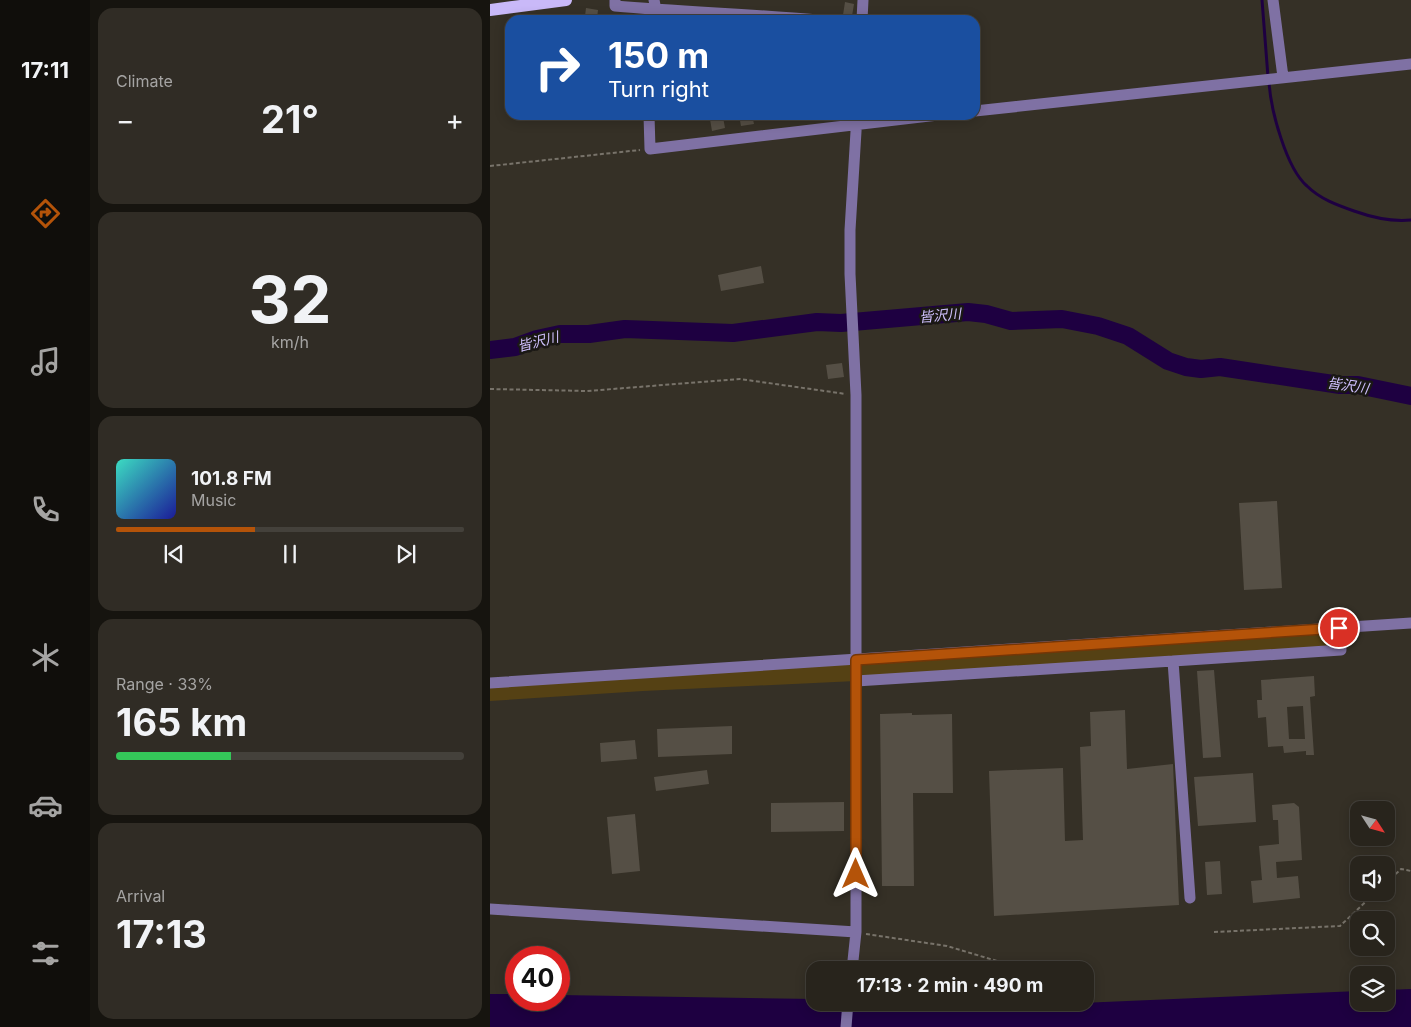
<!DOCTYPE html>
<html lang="en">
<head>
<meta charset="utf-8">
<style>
	body { margin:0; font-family:Inter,"Noto Sans JP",sans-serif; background:#302c25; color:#f1f3f6; height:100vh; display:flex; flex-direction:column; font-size:19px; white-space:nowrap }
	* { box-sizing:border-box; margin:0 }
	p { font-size:16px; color:#a5a4a3 }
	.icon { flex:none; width:28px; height:28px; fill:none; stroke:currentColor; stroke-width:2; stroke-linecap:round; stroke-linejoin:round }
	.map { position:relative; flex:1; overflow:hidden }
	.details { display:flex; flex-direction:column; gap:8px; padding:8px; background:#16140f; width:400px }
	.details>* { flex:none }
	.hud { position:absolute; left:15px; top:15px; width:475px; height:105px; border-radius:15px; box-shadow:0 2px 12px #0003,0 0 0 1px #44413b; background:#1a4fa0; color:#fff; overflow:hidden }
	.needle { width:32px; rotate:126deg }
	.tools { position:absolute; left:860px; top:801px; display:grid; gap:10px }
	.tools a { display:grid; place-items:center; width:45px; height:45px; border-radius:10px; background:#28241c; box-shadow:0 2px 12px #0003,0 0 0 1px #44413b; font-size:25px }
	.speed { position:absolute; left:15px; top:946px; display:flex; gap:10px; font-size:25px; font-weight:700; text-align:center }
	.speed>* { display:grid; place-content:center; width:65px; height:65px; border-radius:50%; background:#28241c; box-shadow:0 2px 12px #0003,0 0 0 1px #44413b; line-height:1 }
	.speed .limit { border:8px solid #d22; background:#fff; color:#111 }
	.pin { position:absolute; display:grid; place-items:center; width:42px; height:42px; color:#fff; margin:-21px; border:2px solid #fff; border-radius:50%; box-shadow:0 1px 5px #0007 }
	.me { position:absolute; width:55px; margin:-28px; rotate:0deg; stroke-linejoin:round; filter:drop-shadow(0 0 4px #0008) }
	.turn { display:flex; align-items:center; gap:18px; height:105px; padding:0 20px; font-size:22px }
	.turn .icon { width:65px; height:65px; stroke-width:2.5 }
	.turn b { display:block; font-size:35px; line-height:42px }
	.big { font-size:38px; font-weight:700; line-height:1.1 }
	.details .card { flex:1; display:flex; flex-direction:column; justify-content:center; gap:8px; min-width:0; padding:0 18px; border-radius:15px; background:#302c25 }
	.details .dial { align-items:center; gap:0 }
	.dial b { font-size:65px; line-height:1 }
	.song { display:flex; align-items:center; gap:15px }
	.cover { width:60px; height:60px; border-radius:8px; background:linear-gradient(135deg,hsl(170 70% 55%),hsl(240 70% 35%)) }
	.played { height:5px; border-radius:2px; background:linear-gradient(90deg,#b45309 40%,#44413b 40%) }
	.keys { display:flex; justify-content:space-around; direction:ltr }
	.heat { display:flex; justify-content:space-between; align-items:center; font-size:28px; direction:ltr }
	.charge { height:8px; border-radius:4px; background:linear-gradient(90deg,#34c759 33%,#44413b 0) }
	.trip { position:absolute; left:316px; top:961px; width:288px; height:50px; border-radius:15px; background:#28241c; box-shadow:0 2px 12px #0003,0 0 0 1px #44413b; font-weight:700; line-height:50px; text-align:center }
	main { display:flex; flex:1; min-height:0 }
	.dock { display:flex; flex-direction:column; width:90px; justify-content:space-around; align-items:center; background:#100e0b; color:#a5a4a3 }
	.dock .icon { width:35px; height:35px }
	.dock .current { color:#b45309 }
	.dock b { font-size:22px; color:#f1f3f6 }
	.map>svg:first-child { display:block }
	.green { fill:#554114 }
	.water { fill:#1e0041 }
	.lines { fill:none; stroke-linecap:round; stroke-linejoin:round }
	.stream { stroke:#1e0041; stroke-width:3 }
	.river { stroke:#1e0041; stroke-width:18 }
	.building { fill:#554f45; fill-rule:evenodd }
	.path { stroke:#78736a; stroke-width:2; stroke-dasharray:4 2.5; stroke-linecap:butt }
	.minor { stroke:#7f71a4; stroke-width:11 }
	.major { stroke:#c9b9f8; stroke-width:12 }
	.route-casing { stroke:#753606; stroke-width:12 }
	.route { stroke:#b45309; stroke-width:9 }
	.labels { text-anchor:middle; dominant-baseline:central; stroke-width:5; stroke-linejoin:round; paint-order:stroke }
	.water-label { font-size:14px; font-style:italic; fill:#cfc0fd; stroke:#1a1814 }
</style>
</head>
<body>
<main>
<nav class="dock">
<b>17:11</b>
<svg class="icon current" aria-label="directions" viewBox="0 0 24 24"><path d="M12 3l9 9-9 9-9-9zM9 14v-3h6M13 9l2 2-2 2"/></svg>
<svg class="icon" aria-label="music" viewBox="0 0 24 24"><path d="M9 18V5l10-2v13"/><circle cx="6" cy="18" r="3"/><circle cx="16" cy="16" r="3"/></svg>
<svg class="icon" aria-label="phone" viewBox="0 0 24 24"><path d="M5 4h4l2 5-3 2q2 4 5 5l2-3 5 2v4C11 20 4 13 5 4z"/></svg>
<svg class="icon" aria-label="climate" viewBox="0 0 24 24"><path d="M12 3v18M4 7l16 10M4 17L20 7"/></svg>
<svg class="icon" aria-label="car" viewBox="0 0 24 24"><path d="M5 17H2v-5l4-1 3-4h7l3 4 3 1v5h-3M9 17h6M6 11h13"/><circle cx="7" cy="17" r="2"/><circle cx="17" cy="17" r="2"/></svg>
<svg class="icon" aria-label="filters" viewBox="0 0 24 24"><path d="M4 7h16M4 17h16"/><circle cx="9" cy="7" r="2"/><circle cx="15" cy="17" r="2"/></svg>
</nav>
<section class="details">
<div class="card"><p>Climate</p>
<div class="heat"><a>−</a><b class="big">21°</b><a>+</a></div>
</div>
<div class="card dial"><b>32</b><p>km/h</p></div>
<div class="card">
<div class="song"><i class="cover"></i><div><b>101.8 FM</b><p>Music</p></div></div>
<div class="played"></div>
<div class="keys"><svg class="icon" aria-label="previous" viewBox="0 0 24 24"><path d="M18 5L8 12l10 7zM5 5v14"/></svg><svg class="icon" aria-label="pause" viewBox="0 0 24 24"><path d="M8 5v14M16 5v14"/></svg><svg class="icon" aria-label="next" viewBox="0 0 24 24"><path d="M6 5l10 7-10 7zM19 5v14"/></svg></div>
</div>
<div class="card"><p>Range · 33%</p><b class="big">165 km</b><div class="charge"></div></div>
<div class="card"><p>Arrival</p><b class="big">17:13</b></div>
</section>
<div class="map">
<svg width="921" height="1027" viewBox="0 0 921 1027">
	<rect width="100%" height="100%" fill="#353026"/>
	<!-- green -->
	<path class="green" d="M849,628l2,22 -485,31 -213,10 -153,10v-18z"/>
	<!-- water -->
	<path class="water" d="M921,989v38h-921v-33h26v6h43v-5l256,4v3h159l84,2 301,-13v11h27v-12z"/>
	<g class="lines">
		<!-- stream -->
		<path class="stream" d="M772,0l6,77
			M779,83c2,27 17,85 38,103 13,13 30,19 47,25 17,6 39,11 57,9"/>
		<!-- river -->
		<path class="river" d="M0,350l25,-3 22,-8 23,-5h29l36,-5 108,4 84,-11 24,1 127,-11 18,2 25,7 51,-2 36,7 30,10 40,25 18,6 15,2 19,-2 120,18h18l53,11"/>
	</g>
	<!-- building -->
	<path class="building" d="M355,2l9,2 -2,12 -9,-1z
		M96,8l12,2 -1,8 -12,-2z
		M131,14l9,1 -1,5h-9z
		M249,115h13l2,9 -13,2z
		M233,117l2,11 -13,3 -2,-12z
		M271,266l3,17 -43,8 -3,-16z
		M352,363l2,14 -16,2 -2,-14z
		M787,501l5,87 -38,2 -5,-87z
		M724,670l7,87 -18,1 -6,-87z
		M824,676l1,20 -5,1 4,58h-8v-4l-22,2 -1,-7 -15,1 -2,-30 -8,1 -1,-18h5l-1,-20zM813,706l2,33h-16l-2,-32z
		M635,710l2,59 46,-5 6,141 -185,11 -5,-145 74,-3 2,73 18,-1 -3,-93 11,-1 -1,-34z
		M422,713v2l40,-1 1,79h-40l1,93h-32l-2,-172z
		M242,726v28l-74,3 -1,-28z
		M145,740l2,19 -36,3 -1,-19z
		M217,770l2,14 -53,7 -2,-14z
		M763,773l3,49 -58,4 -4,-49z
		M354,802v29l-73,1v-29z
		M804,803l5,4 3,53 -26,2 1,16 21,-2 2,22 -47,5 -2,-22 11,-1 -3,-34 20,-2 -1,-24h-5l-1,-15z
		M145,814l5,57 -28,3 -5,-57z
		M730,861l2,33 -15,1 -2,-33z"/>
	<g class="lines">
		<!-- path -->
		<path class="path" d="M0,166l150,-16
			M0,389l97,2 153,-12 106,15
			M896,883l15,-14 10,2
			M724,932l126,-6 36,-34
			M376,934l81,12 80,24"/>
		<!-- minor -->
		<path class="minor" d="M125,0v6c68,6 136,8 203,14
			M164,0l2,10 -1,10
			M783,0l10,77
			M372,20l1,-20
			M485,111l436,-47
			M159,115l1,34 288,-34
			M683,661l168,-11 -2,-22
			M366,681l317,-20 17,237
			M0,683l921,-60
			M0,909l366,23
			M362,970l4,-38v-537l-6,-121v-44l7,-115
			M356,1027l2,-25"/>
		<!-- major -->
		<path class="major" d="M0,10l76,-10"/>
	</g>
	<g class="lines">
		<defs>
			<path id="route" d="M366,874v-214l483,-32"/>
		</defs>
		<!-- route casing -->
		<use href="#route" class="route-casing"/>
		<!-- route -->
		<use href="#route" class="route"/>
	</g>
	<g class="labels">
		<!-- water labels -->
		<g class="water-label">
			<text transform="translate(450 315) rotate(-5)">皆沢川</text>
			<text transform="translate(48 341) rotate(-14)">皆沢川</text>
			<text transform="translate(858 385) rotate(9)">皆沢川</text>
		</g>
	</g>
</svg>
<div class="tools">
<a><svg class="needle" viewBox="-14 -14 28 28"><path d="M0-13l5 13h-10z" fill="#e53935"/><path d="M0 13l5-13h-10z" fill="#a5a4a3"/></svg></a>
<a><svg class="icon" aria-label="sound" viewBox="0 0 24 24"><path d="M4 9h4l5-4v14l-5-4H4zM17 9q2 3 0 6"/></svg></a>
<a><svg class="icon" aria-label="search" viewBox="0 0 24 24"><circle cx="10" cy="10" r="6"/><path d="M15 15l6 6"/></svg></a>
<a><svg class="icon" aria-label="layers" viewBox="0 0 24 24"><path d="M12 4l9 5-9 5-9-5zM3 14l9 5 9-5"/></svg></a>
</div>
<div class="speed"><div class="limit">40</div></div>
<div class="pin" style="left:849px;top:628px;background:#d93025"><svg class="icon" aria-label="arrive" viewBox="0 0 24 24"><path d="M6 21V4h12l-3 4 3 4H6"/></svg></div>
<svg class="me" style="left:366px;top:874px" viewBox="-20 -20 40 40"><path d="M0-17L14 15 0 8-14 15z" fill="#b45309" stroke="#fff" stroke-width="4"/></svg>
<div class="trip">17:13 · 2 min · 490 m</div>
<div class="hud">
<div class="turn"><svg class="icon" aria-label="right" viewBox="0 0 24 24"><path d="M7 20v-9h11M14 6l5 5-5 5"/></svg><div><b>150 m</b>Turn right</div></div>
</div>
</div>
</main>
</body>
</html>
